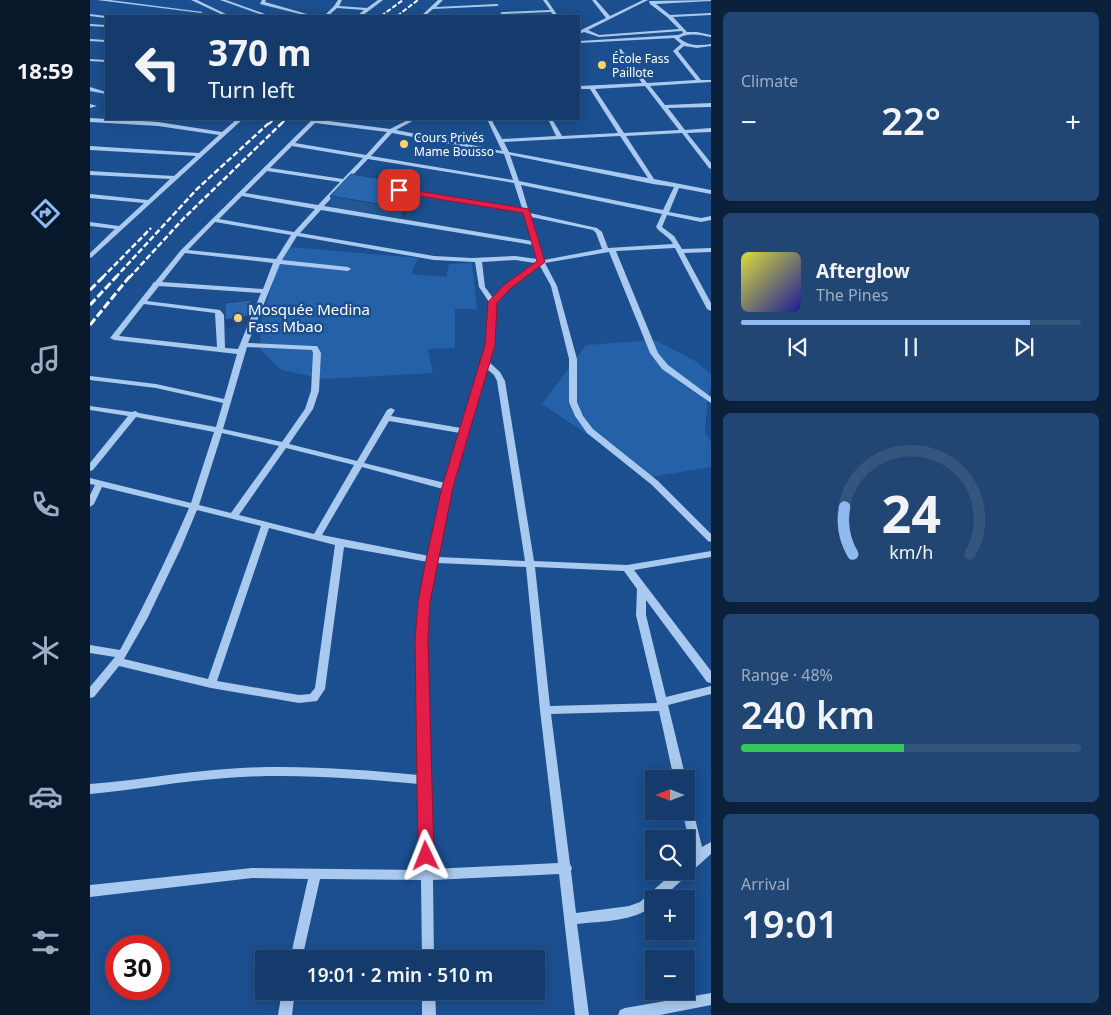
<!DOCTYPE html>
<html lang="en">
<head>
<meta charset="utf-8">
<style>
	body { margin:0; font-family:"Noto Sans",sans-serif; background:#214673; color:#f1f3f6; height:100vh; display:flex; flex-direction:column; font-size:19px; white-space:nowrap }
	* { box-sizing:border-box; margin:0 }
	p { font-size:16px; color:#9dadc1 }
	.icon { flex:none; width:28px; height:28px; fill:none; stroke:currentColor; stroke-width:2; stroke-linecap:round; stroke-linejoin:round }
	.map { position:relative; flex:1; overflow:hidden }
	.drawer { display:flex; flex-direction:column; gap:12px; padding:12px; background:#0b203b; width:400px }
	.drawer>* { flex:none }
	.hud { position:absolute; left:15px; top:15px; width:475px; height:105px; border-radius:0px; box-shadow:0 2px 12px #0003,0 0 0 1px #33557e; background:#143b6b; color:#f1f3f6; overflow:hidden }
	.needle { width:32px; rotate:270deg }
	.fabs { position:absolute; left:555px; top:770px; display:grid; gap:10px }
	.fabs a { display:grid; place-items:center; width:50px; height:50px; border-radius:0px; background:#143b6b; box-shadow:0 2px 12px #0003,0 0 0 1px #33557e; font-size:25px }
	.speed { position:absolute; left:15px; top:935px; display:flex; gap:10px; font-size:25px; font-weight:700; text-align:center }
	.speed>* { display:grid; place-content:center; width:65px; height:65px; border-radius:50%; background:#143b6b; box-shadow:0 2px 12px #0003,0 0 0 1px #33557e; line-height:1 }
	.speed .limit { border:8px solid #d22; background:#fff; color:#111 }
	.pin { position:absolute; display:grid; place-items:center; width:42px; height:42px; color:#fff; margin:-21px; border-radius:10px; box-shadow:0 2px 8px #0006 }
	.me { position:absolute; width:55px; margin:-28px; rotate:358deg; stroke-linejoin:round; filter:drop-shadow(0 0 4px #0008) }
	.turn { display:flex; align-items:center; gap:18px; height:105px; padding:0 20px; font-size:22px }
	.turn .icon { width:65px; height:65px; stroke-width:2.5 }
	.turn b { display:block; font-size:35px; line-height:42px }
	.big { font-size:38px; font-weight:600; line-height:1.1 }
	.drawer .widget { flex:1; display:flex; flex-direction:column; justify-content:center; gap:8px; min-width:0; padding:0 18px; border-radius:8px; background:#214673 }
	.drawer .dial { align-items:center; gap:0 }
	.dial svg { height:130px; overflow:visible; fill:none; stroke:#33557e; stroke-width:7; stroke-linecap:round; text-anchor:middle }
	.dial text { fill:#f1f3f6; stroke:none }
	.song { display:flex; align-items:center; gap:15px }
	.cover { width:60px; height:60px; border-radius:8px; background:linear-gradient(135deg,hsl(60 70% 55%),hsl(240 70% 35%)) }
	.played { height:5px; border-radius:2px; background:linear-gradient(90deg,#90b9f0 85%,#33557e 85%) }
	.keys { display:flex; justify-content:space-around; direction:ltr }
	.heat { display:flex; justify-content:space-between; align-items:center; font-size:28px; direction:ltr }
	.charge { height:8px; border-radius:4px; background:linear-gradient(90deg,#34c759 48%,#33557e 0) }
	.trip { position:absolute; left:165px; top:950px; width:290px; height:50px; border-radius:0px; background:#143b6b; box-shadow:0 2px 12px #0003,0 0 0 1px #33557e; font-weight:600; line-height:50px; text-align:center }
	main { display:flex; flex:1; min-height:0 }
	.tabs { display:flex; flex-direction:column; width:90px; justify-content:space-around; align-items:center; background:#08182b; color:#9dadc1 }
	.tabs .icon { width:35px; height:35px }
	.tabs .active { color:#90b9f0 }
	.tabs b { font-size:22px; color:#f1f3f6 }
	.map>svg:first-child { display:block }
	.green { fill:#2461a8 }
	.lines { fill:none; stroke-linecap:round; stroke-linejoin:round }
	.minor { fill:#a9c9ee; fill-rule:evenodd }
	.rail-far2 { stroke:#fff; stroke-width:2; stroke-dasharray:5 2; stroke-linecap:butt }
	.rail-far1 { stroke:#fff; stroke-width:2.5; stroke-dasharray:6 2.5; stroke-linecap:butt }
	.rail { stroke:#fff; stroke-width:3; stroke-dasharray:8 3; stroke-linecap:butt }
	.wall { fill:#245895 }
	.shaded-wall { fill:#1d4779 }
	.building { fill:#2a66ad; stroke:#1d4779 }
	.route { fill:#e11d48; stroke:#92132f }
	.poi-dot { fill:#ffd166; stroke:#1b4f8f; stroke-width:2 }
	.labels { text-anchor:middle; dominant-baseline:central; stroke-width:5; stroke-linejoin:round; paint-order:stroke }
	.far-poi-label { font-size:12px; fill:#fff; stroke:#1b4f8f; text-anchor:start }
	.poi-label { font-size:15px; fill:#fff; stroke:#1b4f8f; text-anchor:start }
</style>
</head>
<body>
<main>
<nav class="tabs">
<b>18:59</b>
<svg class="icon active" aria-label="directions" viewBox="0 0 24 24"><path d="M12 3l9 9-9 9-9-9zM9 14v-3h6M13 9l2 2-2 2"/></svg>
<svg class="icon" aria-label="music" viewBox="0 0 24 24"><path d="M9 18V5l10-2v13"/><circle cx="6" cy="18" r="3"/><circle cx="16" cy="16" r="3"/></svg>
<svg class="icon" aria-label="phone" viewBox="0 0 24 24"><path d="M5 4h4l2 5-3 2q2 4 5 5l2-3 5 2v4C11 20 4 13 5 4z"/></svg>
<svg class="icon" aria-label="climate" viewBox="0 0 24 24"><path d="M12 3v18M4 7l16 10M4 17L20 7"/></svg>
<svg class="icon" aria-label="car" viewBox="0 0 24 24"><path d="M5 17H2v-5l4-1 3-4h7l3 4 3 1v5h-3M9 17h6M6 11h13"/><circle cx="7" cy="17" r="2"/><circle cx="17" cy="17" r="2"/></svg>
<svg class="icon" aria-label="filters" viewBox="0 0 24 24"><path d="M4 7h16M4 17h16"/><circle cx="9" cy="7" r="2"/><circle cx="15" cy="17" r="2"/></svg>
</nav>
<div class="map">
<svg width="621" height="1015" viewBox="0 0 621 1015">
	<rect width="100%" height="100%" fill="#1b4f8f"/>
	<!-- green -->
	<path class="green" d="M200,247l128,11 -7,16 35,3 3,-13 23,-1 5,46h-22v39l-27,1 5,24 -108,6 -44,-9 -21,-21 2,-30 13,-46z
		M565,340l42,22 14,12v15l-3,6 -3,37 6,10v25l-60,10 -109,-73 44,-59z"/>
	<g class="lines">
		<!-- minor -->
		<path class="minor" d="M7,0h13l93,12 -2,1z
			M101,0h6l33,16h-5z
			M130,0h6l45,16h-6z
			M172,0h4l-1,2 49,14h-6l-48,-12z
			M248,0h4l-3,6 28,2 11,-8h5l-21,16h-5l7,-6 -27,-2 -9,8h-4l10,-10z
			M348,0h5l-7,7 61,-3 2,1 -2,1 -64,3 -8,7h-4z
			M453,0h4l11,16h-4l-3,-4 -49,2 -2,-1 2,-1 48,-2z
			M502,0h4l14,16 33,-16h5l-60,30 11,5 80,-6 -12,-12 -17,-13 -1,-3 62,-1v1l-55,3 14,11 41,-2v2l-38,2 14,15h10l14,3v2c-11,-2 -22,-5 -32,1 9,8 20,8 32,6v2l-14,2 -13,-2 -6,5 23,29h10v2l-61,4 15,19 46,-2v4l-43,1 17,22 26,-2v4l-24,1 24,30v6l-2,-1 -27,-35 -56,3 28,43 57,11v4l-32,-6 -10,24 32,6 10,-2v4l-10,2 -34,-7 -5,12 12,9 8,13 29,-1v4l-27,1 27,50v8l-4,-2 -32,-61 -59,3 42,102 10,12 43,32v6l-49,-34 -12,-16 -41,-101 -64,11 12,23 20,73v43l6,14 10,13 65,52 53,53v8l-3,-1 -56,-56 -65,-52 -12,-17 -6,-14v-43l-18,-73 -11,-20 -31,22 -14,14 -1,43 -5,17 11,10 5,9 29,180 93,4 84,-14v6l-77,13 77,101v12l-4,-1 -61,-82v15l20,82 45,-11v8l-43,11 18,74h-12l-15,-68 -108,3 19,150 2,4 -1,3 5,42 53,-7 11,-4 35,-31h11v-10l7,-5 -11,-45h4v-10l4,2 2,3 10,41 9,-5v12l-50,45h-7v6c-20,17 -52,16 -77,19l12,91h-14l-16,-141 -126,6 1,79h-12l-1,-79 -101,-1 -18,80h-12l18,-80 -56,-1 -162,19v-12l162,-17 168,2 -1,-86c-64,-6 -129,-11 -193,-6 -46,3 -91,12 -136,16v-10c45,-3 90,-12 136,-15 64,-5 129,0 193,6l-2,-136 2,-37 9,-40 -84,-15 -19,142 -8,12 -18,2 -88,-15 -92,-22 -25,31 -4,1v-11l25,-30 -25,-4v-8l30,5c25,-46 48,-94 69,-142l-87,-21 -8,17 -4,3v-12l5,-10 -5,-1v-6l101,25 23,-71 -78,-15 -43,53 -3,1v-8l38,-47 -38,-6v-4l42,6 3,-1 4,2 77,14 7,-24 -67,-15 -66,-8v-4l66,8 68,15 13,-45 -123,-14 -4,-2 42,-53 1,-2 2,-1 26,-32 132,-131 77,10 20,-10h6l-20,11 106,21 -15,-32h4l11,20 54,-3 -8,-17h4l10,17 56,-3 -28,-44h-11v-3l63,-3 -25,-32v-2h4l26,34 49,-3 -23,-29 8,-7 -7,-6 -95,5v-2l99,-6 5,-2 -1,-2 -83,6 -15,-5 -5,2v-3l27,-13zM555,86l34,44 -55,3 -29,-44zM225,123l72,9 -21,23 -71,-12zM302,133l112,21 9,26 -142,-24zM530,136l28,42 -139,-26 -5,-10zM202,146l71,12 -20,21 -73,-11zM420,155l143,29 21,3 -11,23 -144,-29zM278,159l146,24 8,25 -114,-18 -3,2 3,2 115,18 9,29 -208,-35 22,-23h5v-2l-3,-1zM177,171l73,11 -22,23 -73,-12zM431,185l141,29 -6,13c5,7 13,9 17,17l-65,4 -6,-16 -5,-4 -67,-15v-2l-2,-2zM152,196l73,13 -21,23 -75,-13zM231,210l212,35 4,14 -22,-3 -43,2 -38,-2 -134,-23zM441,217l62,13 3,3 6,16 -58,11zM125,222l76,13 -15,24 -88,-9zM207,236l137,24 41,2 4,25 10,15 -3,43 -25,83 -70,-12 4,-6 -4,-2 -4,2 -30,51 -68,-17 24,-35 6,-18 2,-38 -4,-7h-3l-66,-3 32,-79 68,7 3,-2 -3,-2 -66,-7zM95,253l88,10 -10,26 -101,-7zM425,260l20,3 -30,23 -12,12 -8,-11 -3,-25zM69,286l102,7 -23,56 -13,-1 -1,-33 -4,-5 -73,-9zM54,304l71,9 2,34 -98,-11zM157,347l65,3 1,3 -2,38 -6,18 -23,33 -59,-13zM397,369l7,6 3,6 28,180 -87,-4 14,-70zM299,421l71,12 -15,50 -81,-20zM132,433l57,13 -48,67 -32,-8zM196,448l68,17 -40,69 -75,-19zM272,467l81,22 -14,67 -107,-21zM107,510l64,16 -53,153 -84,-20 23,-40 34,-71zM179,528l66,17 -20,143 -5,6 -11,1 -82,-14zM347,563l89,4 14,143 18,153 -126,6 -5,-230 2,-37zM445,567l89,4 13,18 -1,26 21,88 -107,3z
			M0,14l16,2h2h-2v2l-16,-2z
			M0,24l16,1v2l-16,-1z
			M0,39l16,1v2l-16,-1z
			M0,59l16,1v2l-16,-1z
			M0,87l16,5v2l-16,-3z
			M0,104l7,2 -7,2z
			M0,118l68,4 64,10 15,-13h6l-151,138 -2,1v-5l25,-24 -25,-3v-4l29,4 25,-23 -54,-5v-4l58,6 22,-21 -80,-4v-4l84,5 22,-20 -106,-6v-4l109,7 20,-18 -61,-9 -68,-4z
			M192,991h13l-3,24h-14z
			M332,991h13l1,24h-14z
			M621,993v12l-51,10h-42l2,-5 5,-2z"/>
		<!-- rail-far2 -->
		<path class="rail-far2" d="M291,16l22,-16
			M307,16l21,-16
			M179,124l5,-5
			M191,124l5,-5"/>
		<!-- rail-far1 -->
		<path class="rail-far1" d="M12,278l49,-50
			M25,278l82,-89 73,-67
			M39,278l55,-60 99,-96"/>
		<!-- rail -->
		<path class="rail" d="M0,290l14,-14
			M0,305l27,-29
			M0,325l40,-49"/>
	</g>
	<!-- wall -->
	<path class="wall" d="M240,196h90l-18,23 -71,-13z"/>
	<!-- shaded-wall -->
	<path class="shaded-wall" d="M330,185v11l-18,23v-11z
		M161,300l1,8 -3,16 -23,4 -1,-8z"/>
	<!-- building -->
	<path class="building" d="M261,174l69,11 -18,23 -72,-12z
		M161,300l-2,16 -24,4v-17z"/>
	<!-- route -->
	<path class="route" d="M309,188l130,21 16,53 -35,27 -13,14 -2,42 -42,142 -23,115 -2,37 6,217 -3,5 -5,2 -6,-2 -2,-5 -3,-217 3,-37 8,-42 16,-73 43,-142 3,-43 16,-17 33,-24 -14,-48 -127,-21 -1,-2z"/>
	<!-- markers -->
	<g class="poi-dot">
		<circle cx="512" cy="65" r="5"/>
		<circle cx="314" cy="144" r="5"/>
		<circle cx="148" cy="318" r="5"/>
	</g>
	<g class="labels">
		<!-- far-poi labels -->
		<g class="far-poi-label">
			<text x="522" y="58">École Fass<tspan x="522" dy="14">Paillote</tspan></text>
			<text x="324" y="137">Cours Privés<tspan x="324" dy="14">Mame Bousso</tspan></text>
		</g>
		<!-- poi labels -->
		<g class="poi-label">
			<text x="158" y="309">Mosquée Medina<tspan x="158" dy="17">Fass Mbao</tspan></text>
		</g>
	</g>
</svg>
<div class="fabs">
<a><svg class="needle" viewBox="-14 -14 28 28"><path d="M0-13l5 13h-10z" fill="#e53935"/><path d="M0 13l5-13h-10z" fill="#9dadc1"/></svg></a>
<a><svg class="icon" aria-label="search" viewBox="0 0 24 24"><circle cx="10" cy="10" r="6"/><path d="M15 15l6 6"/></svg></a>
<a>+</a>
<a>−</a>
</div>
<div class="speed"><div class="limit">30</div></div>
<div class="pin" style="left:309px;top:190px;background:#d93025"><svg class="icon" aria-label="arrive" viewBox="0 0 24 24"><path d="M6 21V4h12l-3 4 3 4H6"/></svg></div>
<svg class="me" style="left:336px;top:856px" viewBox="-20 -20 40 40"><path d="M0-17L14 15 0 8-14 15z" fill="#e11d48" stroke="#fff" stroke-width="4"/></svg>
<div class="trip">19:01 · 2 min · 510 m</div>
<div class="hud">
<div class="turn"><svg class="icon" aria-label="left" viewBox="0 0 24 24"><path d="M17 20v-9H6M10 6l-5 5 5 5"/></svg><div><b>370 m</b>Turn left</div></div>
</div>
</div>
<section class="drawer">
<div class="widget"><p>Climate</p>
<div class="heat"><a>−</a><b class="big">22°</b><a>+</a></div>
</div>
<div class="widget">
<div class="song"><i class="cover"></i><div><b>Afterglow</b><p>The Pines</p></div></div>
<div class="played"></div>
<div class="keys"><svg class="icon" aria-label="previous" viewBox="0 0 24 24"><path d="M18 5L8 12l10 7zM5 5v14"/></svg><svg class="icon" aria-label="pause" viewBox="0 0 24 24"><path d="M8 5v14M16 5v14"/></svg><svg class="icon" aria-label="next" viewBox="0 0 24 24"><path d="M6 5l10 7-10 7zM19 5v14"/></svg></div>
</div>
<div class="widget dial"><svg viewBox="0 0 100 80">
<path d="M14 69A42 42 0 1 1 86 69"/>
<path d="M14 69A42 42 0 0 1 9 40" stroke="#90b9f0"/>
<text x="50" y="56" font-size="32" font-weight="700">24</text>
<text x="50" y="72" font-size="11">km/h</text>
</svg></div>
<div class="widget"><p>Range · 48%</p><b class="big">240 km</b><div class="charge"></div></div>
<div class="widget"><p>Arrival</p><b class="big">19:01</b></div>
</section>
</main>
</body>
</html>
